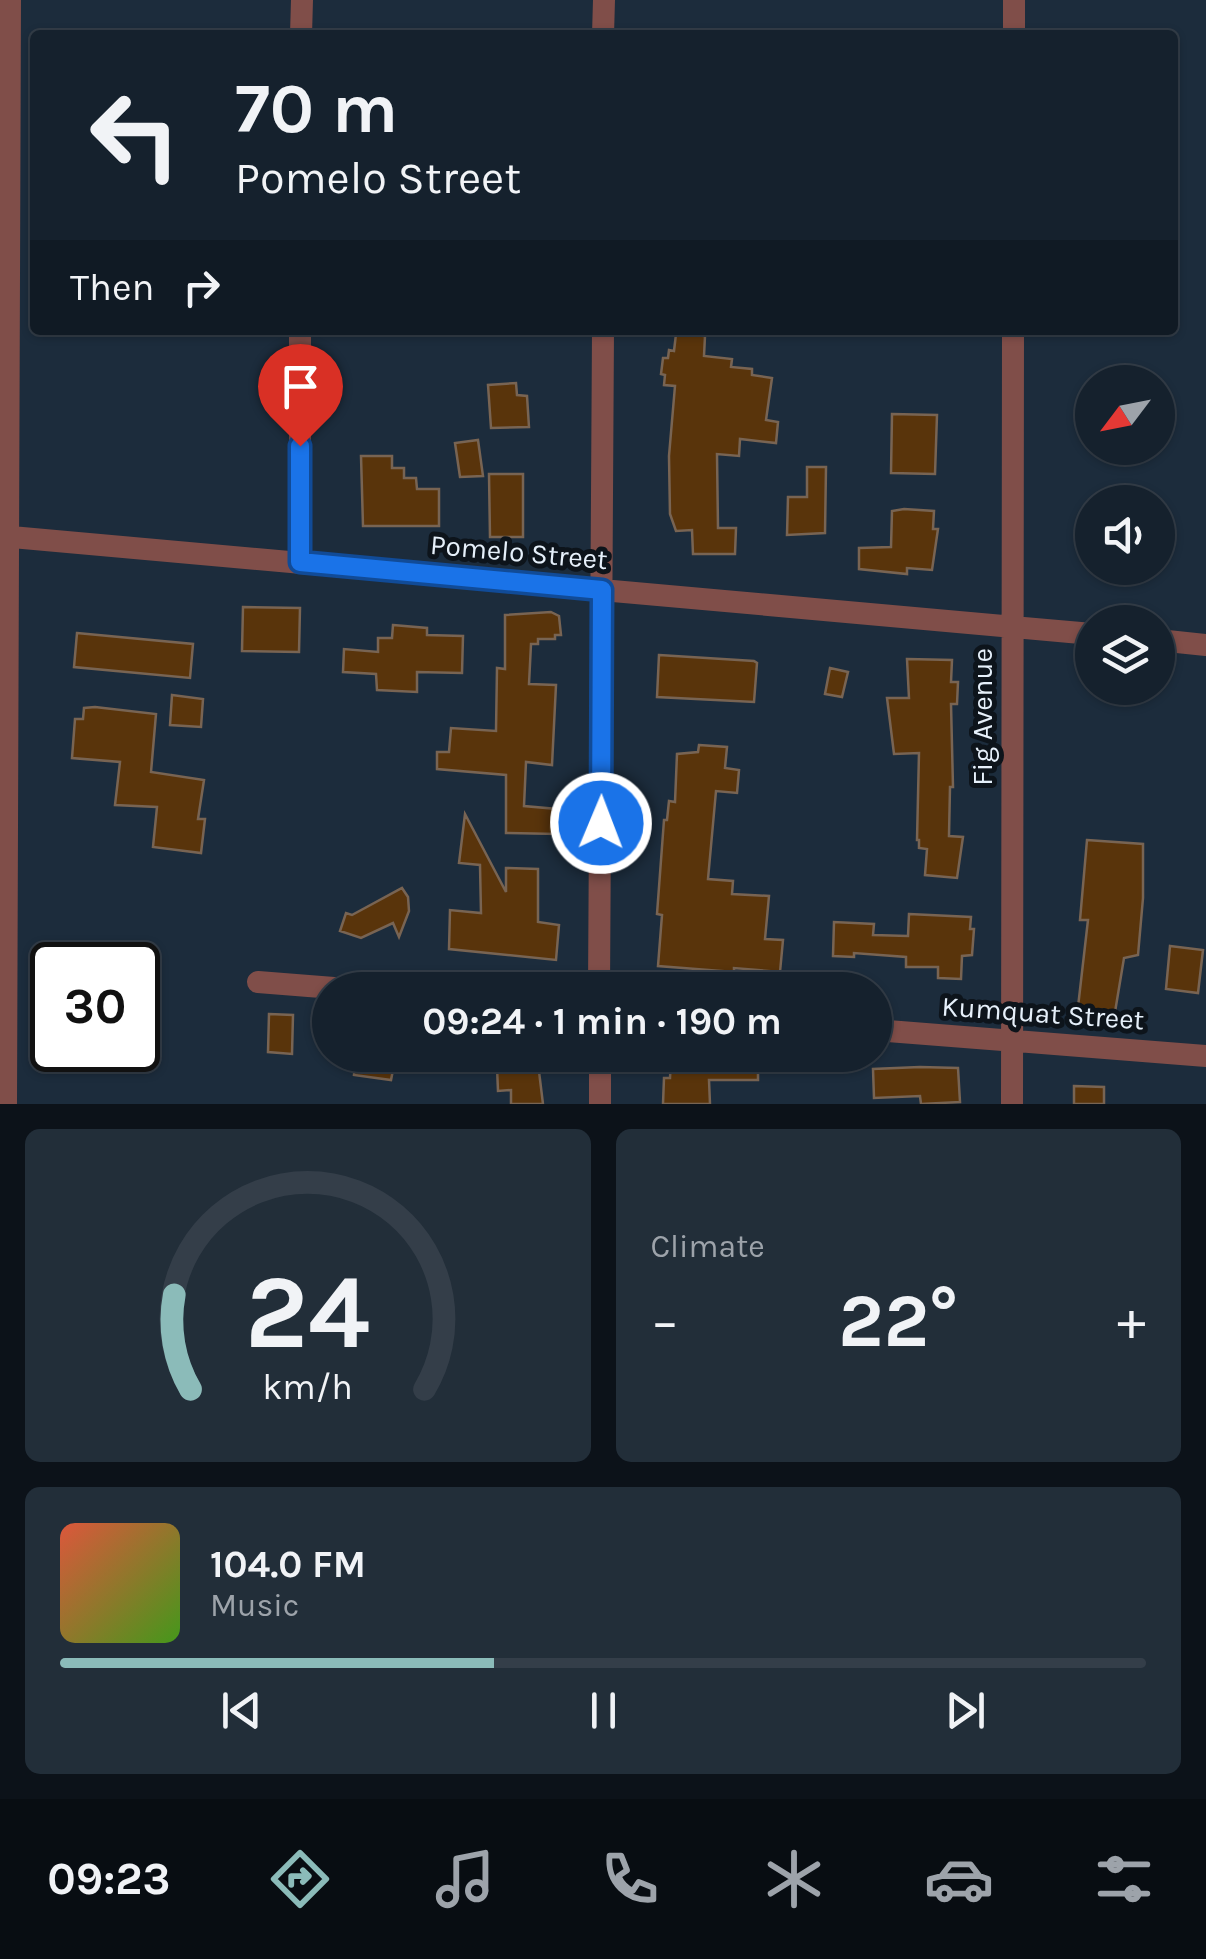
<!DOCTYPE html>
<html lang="en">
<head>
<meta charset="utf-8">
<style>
	body { margin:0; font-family:Karla,sans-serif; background:#222e39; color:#f1f3f6; height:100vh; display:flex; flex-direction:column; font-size:38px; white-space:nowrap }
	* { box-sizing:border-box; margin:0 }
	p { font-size:32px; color:#9da3aa }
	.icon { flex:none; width:55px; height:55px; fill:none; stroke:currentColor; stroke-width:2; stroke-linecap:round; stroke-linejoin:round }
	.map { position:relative; height:1104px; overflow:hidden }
	.side { display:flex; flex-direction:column; gap:25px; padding:25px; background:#0c1219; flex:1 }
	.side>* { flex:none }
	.top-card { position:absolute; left:30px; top:30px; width:1148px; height:305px; border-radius:10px; box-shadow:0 2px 8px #0004,0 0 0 2px #343e49; background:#15212d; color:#f1f3f6; overflow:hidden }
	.needle { width:65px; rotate:238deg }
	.fabs { position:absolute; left:1075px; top:365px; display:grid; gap:20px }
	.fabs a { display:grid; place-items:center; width:100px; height:100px; border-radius:50%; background:#15212d; box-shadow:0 2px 8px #0004,0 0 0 2px #343e49; font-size:50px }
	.speed { position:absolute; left:30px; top:942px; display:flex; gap:20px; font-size:50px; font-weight:700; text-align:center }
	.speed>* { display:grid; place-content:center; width:130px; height:130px; border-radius:50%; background:#15212d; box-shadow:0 2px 8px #0004,0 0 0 2px #343e49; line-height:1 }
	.speed .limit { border:5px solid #111; border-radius:15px; background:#fff; color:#111 }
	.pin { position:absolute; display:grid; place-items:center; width:85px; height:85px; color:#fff; margin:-102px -42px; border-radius:50% 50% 50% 0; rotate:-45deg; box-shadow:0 0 10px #0007 }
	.pin .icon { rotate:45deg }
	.me { position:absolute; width:110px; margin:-55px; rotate:1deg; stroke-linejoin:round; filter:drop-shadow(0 0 8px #0008) }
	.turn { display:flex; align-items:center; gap:35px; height:210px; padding:0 40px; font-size:45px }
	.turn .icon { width:130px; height:130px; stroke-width:2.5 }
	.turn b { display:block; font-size:70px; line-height:85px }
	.then { display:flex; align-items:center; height:95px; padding:0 40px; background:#0003; gap:20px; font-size:38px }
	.big { font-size:75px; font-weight:700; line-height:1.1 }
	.side .card { flex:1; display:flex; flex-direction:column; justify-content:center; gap:15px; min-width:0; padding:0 35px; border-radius:15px; background:#222e39 }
	.side .dial { align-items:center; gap:0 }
	.dial svg { height:260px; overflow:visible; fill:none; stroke:#343e49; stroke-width:7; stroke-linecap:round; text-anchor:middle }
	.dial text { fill:#f1f3f6; stroke:none }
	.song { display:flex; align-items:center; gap:30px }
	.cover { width:120px; height:120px; border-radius:15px; background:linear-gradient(135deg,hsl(10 70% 55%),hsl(100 70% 35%)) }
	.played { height:10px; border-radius:5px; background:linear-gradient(90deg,#8bbbb9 40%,#343e49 40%) }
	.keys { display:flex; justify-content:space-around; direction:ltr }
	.heat { display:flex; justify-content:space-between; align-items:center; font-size:55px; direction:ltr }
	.side .tiles { flex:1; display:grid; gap:25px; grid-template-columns:1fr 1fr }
	.card:last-child { grid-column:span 2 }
	.trip { position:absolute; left:312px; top:972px; width:580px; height:100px; border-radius:50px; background:#15212d; box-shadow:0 2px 8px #0004,0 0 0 2px #343e49; font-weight:700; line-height:100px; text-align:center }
	.menu { display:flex; height:160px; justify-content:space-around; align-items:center; background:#080d12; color:#9da3aa }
	.menu .icon { width:70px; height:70px }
	.menu .on { color:#8bbbb9 }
	.menu b { font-size:45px; color:#f1f3f6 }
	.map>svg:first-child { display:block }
	.building { fill:#59340b; stroke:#786453; stroke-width:2.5 }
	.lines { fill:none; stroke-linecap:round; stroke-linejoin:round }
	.minor { stroke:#804e49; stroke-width:22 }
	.route-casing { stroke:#114b97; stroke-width:25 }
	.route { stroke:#1a73e8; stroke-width:18 }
	.labels { text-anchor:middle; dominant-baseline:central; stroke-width:10; stroke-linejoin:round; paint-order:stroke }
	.street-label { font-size:28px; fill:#e6f0fa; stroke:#0d141b }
</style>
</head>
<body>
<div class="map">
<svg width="1206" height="1104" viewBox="0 0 1206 1104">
	<rect width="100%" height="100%" fill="#1c2c3c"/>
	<!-- building -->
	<path class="building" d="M676,334l29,2 -1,20 28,3 -1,8 21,2v6l20,3 -6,42 12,2 -2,21 -36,-4 -1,17 -22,-2 1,74h18l-1,26h-42l-1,-24 -16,1 -6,-17 -1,-58 6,-70 -11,-1 1,-10 -4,-1 2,-16h5l1,-8 5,1z
		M516,383l1,12 10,1 2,31 -38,1 -3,-43z
		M892,414l45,1 -2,59 -44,-1z
		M478,440l5,36 -23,1 -5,-34z
		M361,456h31v12h12v10h12l1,11h22v37h-76z
		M807,467h19l-1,66 -38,2 1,-38h19z
		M489,474h34v63h-33z
		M904,509l30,2 -1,18h5l-6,41 -25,-2v6l-48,-5v-21l32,-1 1,-36z
		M243,607l57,1 -1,44 -57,-1z
		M551,612l8,4 2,19h-6v4h-17v5h-7l-2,40 27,1 -4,80 -26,-3 -2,44 33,3 1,25 -52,-1v-58l-69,-6v-17h12l2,-24 45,3 1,-63 8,1v-54z
		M393,625l34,3v7l36,1 -1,37 -45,-1v20l-40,-2 -1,-16 -33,-2 1,-23 34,3v-14h14z
		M77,633l116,11 -3,34 -116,-11z
		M659,655l95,6 3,2 -3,39 -97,-5z
		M907,659l45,1 -1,22h7l-1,22h-6l2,83h-3l-1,49 14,1 -6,41 -32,-3 2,-26 -8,-1v-8h-2l2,-87 -25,1 -7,-56h22z
		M830,668l18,4 -6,25 -17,-3z
		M172,695l31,4 -2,28 -31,-2z
		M95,707l61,7 -5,58 53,8 -6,39h7l-4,34 -48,-6 4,-40 -42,-2 5,-43 -48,-4 3,-39h8l1,-11z
		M699,745l28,2 -2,21 14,2 -2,23 -21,-2 -8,88 25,2 -1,13 37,2 -4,43 18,1 -3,32 -46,-4v4l-76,-6 4,-51 -5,-1 7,-94h3l2,-19 6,1 2,-48 21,-2z
		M465,814l41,78v-24l32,1v53l21,3 -3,35 -107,-11 1,-39 31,3 -1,-48 -21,-2z
		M1087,840l56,4v54l-5,57 -14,3 -9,54 -37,-5 10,-87h-8z
		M402,888l6,9 1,14 -10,26 -6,-14 -32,15 -21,-7 6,-18 6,2z
		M909,914l62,3 -1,12h4l-2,26 -10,1 -1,23 -23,-1v-11h-32v-10l-52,-4v4l-21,-1 1,-34 40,2 -1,11 35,1z
		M1170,946l33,4 -5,43 -32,-4z
		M269,1014l24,1 -1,39 -24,-2z
		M356,1055h40l-5,25 -37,-5z
		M512,1055h25l6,49h-32v-14l-13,1 -1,-24 15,-3z
		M737,1055h21v25h-49l1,24h-47l1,-26h6l1,-19h66z
		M920,1067l38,1 2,34 -39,2 -1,-8 -46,2 -1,-29z
		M1074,1086l30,1v17h-30z"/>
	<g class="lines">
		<!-- minor -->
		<path class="minor" d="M301,35l1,-35
			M603,35l1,-35
			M1014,35v-35
			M0,536l1092,98
			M300,562v-232
			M1158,640l48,5
			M258,982l101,8
			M599,990l4,-660
			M875,1030l331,26
			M6,1104l4,-1104
			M600,1104v-49
			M1012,1104l1,-774"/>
	</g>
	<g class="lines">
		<defs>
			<path id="route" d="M300,446v116l302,28 -1,233"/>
		</defs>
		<!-- route casing -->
		<use href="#route" class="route-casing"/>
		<!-- route -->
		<use href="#route" class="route"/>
	</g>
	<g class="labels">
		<!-- street labels -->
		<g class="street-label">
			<text transform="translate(519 552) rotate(5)">Pomelo Street</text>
			<text transform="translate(982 717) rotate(-90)">Fig Avenue</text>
			<text transform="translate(1043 1013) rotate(4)">Kumquat Street</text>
		</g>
	</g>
</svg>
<div class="fabs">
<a><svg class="needle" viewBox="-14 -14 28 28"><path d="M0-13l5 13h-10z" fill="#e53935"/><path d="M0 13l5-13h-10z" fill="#9da3aa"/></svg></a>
<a><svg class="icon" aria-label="sound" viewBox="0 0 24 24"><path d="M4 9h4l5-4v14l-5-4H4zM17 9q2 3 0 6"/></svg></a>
<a><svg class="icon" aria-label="layers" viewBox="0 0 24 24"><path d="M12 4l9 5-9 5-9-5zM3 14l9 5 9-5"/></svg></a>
</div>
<div class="speed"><div class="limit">30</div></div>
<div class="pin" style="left:300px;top:446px;background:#d93025"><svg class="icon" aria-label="arrive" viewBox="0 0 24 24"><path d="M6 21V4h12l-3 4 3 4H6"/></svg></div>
<svg class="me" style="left:601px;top:823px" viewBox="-20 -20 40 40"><circle r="17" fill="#1a73e8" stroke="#fff" stroke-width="3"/><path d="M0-11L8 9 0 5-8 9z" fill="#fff"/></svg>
<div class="trip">09:24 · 1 min · 190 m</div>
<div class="top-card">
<div class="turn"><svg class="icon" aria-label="left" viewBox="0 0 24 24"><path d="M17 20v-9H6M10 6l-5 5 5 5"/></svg><div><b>70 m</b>Pomelo Street</div></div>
<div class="then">Then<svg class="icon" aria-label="right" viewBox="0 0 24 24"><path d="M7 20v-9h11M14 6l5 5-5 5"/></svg></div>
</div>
</div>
<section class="side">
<div class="tiles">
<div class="card dial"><svg viewBox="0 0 100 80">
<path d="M14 69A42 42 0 1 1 86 69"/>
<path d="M14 69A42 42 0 0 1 9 40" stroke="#8bbbb9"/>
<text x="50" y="56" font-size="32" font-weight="700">24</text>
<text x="50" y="72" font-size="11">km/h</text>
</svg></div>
<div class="card"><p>Climate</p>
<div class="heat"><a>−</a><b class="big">22°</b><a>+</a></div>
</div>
<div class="card">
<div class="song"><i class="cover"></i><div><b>104.0 FM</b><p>Music</p></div></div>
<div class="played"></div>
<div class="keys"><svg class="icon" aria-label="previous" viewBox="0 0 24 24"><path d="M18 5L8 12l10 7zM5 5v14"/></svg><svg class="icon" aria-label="pause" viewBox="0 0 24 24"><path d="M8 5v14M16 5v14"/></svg><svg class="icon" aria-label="next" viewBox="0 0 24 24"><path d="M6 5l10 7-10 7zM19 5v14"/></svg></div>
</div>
</div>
</section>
<nav class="menu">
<b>09:23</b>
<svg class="icon on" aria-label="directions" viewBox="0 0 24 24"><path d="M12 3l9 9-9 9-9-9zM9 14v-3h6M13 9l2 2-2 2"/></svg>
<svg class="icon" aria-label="music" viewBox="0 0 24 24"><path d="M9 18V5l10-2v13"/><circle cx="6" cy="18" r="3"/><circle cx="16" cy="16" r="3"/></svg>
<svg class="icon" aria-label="phone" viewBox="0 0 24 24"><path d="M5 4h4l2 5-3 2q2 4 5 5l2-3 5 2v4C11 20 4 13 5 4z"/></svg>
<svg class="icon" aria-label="climate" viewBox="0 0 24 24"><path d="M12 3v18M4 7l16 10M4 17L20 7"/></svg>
<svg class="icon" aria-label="car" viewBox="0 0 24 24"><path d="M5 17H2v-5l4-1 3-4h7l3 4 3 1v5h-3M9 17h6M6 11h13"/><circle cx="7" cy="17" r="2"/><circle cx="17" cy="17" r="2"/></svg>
<svg class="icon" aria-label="filters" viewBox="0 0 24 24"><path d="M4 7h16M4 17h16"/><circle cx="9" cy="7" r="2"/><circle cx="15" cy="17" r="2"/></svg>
</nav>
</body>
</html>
